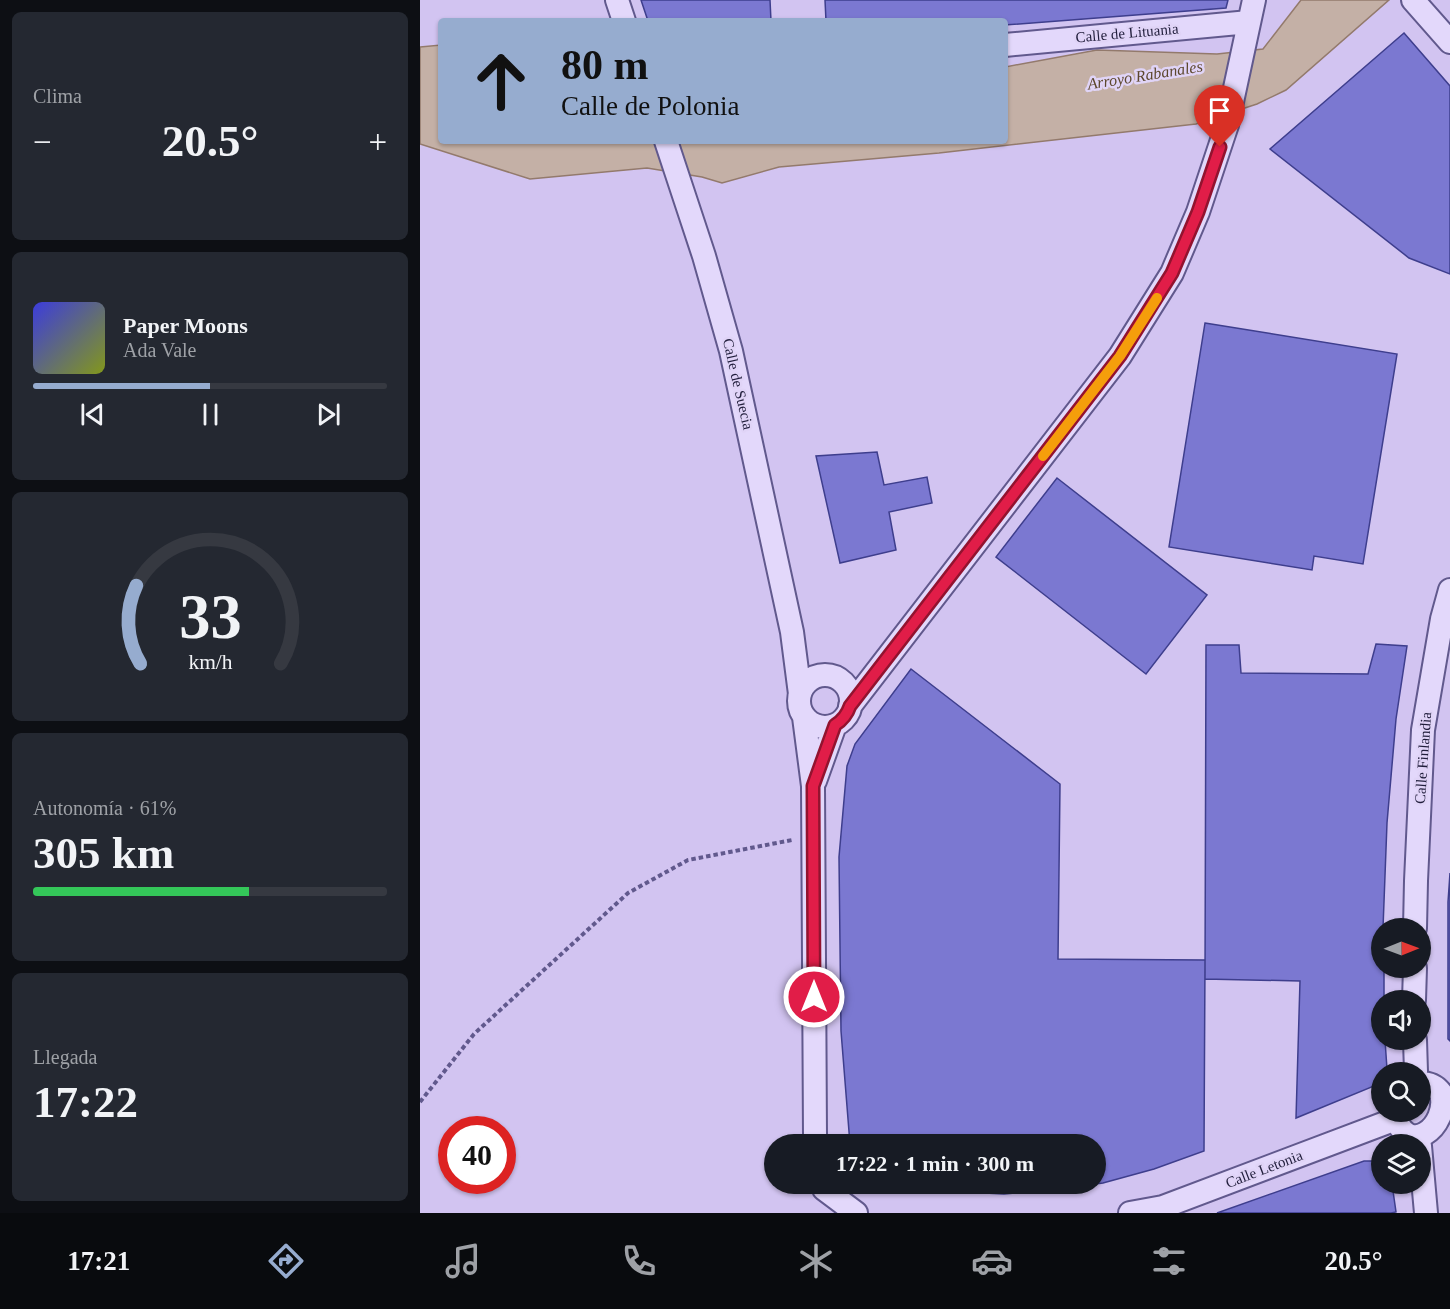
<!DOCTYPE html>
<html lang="es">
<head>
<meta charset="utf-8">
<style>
	body { margin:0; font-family:Georgia,serif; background:#242831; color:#f1f3f6; height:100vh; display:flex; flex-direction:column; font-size:22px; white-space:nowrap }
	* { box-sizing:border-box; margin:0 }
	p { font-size:20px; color:#9ea1a6 }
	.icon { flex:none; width:33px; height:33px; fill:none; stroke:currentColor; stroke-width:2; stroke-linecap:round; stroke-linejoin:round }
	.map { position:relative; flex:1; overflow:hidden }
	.side { display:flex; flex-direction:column; gap:12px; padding:12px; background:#0d0f14; width:420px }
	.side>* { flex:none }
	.guide { position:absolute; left:18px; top:18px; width:570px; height:126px; border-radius:6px; box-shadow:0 2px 4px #0004; background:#96accf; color:#111; overflow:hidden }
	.needle { width:39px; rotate:89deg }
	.fabs { position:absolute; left:951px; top:918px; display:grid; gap:12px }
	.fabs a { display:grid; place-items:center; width:60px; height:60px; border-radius:50%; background:#171b24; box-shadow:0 2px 4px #0004; font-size:30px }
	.speed { position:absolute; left:18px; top:1116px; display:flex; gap:12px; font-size:30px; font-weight:700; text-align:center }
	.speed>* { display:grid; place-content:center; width:78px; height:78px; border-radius:50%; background:#171b24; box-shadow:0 2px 4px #0004; line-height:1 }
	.speed .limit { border:9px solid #d22; background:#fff; color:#111 }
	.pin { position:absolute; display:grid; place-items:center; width:51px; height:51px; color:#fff; margin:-62px -26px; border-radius:50% 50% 50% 0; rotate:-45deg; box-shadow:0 0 6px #0007 }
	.pin .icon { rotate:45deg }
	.me { position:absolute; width:66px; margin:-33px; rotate:0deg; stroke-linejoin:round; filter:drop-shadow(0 0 4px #0008) }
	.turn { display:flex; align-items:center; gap:21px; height:126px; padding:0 24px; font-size:27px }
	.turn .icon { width:78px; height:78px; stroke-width:2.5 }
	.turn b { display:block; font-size:42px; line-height:51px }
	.big { font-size:45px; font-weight:600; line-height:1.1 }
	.side .tile { flex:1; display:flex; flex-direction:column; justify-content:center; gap:9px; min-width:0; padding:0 21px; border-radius:9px; background:#242831 }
	.side .dial { align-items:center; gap:0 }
	.dial svg { height:156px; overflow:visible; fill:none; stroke:#363941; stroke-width:7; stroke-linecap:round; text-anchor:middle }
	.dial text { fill:#f1f3f6; stroke:none }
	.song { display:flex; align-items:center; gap:18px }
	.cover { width:72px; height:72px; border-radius:9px; background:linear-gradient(135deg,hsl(240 70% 55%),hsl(70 70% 35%)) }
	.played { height:6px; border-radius:3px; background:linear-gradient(90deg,#96accf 50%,#363941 50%) }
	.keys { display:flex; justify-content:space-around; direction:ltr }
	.heat { display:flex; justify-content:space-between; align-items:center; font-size:33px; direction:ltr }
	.charge { height:9px; border-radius:4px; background:linear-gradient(90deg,#34c759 61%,#363941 0) }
	.trip { position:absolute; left:344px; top:1134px; width:342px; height:60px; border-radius:30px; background:#171b24; box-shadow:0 2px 4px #0004; font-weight:600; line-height:60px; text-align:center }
	.tabs { display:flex; height:96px; justify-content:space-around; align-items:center; background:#090b0e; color:#9ea1a6 }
	.tabs .icon { width:42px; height:42px }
	.tabs .on { color:#96accf }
	.tabs b { font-size:27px; color:#f1f3f6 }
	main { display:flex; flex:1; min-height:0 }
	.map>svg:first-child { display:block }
	.water { fill:#c4b0a6; stroke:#937a6c; stroke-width:1.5 }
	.building { fill:#7b78d1; stroke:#3e3e8d; stroke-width:1.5 }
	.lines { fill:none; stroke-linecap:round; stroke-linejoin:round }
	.minor-casing { stroke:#61598d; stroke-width:26 }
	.path { stroke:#61598d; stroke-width:4; stroke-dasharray:4.5 3; stroke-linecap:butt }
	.minor { stroke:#e3d8fb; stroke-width:22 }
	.route-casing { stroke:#92132f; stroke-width:15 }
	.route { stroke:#e11d48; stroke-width:10 }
	.slow { stroke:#f59e0b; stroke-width:10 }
	.labels { text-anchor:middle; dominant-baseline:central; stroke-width:5; stroke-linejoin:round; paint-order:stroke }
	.street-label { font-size:15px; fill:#211e3c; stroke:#e0d4f7 }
	.water-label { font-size:16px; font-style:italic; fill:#5c472d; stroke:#e0d4f7 }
</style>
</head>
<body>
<main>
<section class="side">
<div class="tile"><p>Clima</p>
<div class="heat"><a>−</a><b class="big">20.5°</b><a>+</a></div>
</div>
<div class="tile">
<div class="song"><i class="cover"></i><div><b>Paper Moons</b><p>Ada Vale</p></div></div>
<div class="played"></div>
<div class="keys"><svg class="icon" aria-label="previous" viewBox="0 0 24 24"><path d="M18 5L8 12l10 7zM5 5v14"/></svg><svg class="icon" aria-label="pause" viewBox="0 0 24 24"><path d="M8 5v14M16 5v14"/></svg><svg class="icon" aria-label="next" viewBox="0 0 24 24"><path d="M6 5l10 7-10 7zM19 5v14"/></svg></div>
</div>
<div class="tile dial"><svg viewBox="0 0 100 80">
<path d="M14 69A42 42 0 1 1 86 69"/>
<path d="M14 69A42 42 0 0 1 12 29" stroke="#96accf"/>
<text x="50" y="56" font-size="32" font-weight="700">33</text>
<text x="50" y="72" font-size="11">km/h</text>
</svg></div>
<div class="tile"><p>Autonomía · 61%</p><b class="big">305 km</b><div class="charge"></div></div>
<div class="tile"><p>Llegada</p><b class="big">17:22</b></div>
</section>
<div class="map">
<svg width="1030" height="1213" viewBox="0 0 1030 1213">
	<rect width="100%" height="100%" fill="#d2c4f1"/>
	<!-- water -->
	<path class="water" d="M881,0h88l-103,90 -29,14 -61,20 -257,29 -160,14 -57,16 -20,-6 -55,-9 -117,11 -110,-35v-97l21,-2v96h564v-74l92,-17 120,4 46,-5z"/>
	<!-- building -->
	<path class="building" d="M221,0h129l1,21h-123z
		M405,0h403l-2,8 -221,17v-4h-179z
		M984,33l46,53v188l-41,-16 -139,-109z
		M785,323l192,31 -34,210 -49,-8 -2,14 -143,-23z
		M457,452l7,33 43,-8 5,26 -43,9 7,38 -56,13 -24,-107z
		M637,478l150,117 -61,79 -150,-117z
		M956,644l31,2 -11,73 -9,104 -4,105h-1v40h2v32h-2v40h3l2,29 -1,3h-4v8l-3,4 -83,34 4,-137 -95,-2 1,-334h33l2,28 127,1z
		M491,669l149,115 -2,175 147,1 -1,191 -50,18 -51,14 -48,6 -51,5 -99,-5 -30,-5h220v-40h-245l-9,-113 -2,-174 8,-91 8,-22z
		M1030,873v168l-2,-2v-137z
		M944,1161h15l3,3v20h10l4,28 -5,1h-174z"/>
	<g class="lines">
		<defs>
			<path id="minor" d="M197,0l7,21
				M993,0l37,42
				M585,45l244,-23
				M246,141l38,115 27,95 61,281 8,62
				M379 701a26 26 0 1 1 52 0a26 26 0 1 1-52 0Z
				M430,706l270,-350 52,-83 26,-61 29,-87 27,-125
				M384,717l9,69 2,349 2,9
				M395,781l20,-56
				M995,928l1,-47 7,-151 19,-111 8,-29
				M994,1000l1,-32
				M995,1040l1,32
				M974,1112c12,49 56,14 47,-19 -5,-7 -12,-10 -21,-10
				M1000,1146l6,67
				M404,1189l32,24
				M710,1213l33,-6 233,-88"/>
		</defs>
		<!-- minor casing -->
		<use href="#minor" class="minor-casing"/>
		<!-- path -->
		<path class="path" d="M0,1102l54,-68 154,-141 60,-33 104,-20"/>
		<!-- minor -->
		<use href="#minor" class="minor"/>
	</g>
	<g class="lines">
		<defs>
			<path id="route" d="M394,997l-1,-211 22,-61c8,-5 12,-10 15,-19l270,-350 52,-83 26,-61 22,-65"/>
		</defs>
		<!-- route casing -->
		<use href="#route" class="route-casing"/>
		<!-- route -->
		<use href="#route" class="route"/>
		<!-- slow -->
		<path class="slow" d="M623,456l77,-100 37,-58"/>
	</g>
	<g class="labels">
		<!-- street labels -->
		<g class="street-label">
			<text transform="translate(707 33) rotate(-5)">Calle de Lituania</text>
			<text transform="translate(318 384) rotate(77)">Calle de Suecia</text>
			<text transform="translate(1003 758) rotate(-86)">Calle Finlandia</text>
			<text transform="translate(844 1169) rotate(-21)">Calle Letonia</text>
		</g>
		<!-- water labels -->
		<g class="water-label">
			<text transform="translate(725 75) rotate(-9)">Arroyo Rabanales</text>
		</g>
	</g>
</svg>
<div class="fabs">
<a><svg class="needle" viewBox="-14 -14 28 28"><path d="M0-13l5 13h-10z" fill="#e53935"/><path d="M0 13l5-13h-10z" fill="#9ea1a6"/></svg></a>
<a><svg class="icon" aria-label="sound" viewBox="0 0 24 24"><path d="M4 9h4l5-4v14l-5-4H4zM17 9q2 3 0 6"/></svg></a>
<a><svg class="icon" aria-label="search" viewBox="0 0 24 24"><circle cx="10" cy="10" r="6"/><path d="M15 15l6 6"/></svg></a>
<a><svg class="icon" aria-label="layers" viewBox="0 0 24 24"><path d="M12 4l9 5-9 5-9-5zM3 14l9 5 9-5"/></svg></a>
</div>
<div class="speed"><div class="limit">40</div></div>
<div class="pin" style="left:800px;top:147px;background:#d93025"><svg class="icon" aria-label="arrive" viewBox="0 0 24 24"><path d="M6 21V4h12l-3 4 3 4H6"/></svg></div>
<svg class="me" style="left:394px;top:997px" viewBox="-20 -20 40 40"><circle r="17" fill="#e11d48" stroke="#fff" stroke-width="3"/><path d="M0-11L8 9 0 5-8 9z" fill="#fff"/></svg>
<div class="trip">17:22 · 1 min · 300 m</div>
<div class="guide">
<div class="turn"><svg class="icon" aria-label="ahead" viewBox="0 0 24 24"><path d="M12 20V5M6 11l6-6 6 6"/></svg><div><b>80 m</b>Calle de Polonia</div></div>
</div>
</div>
</main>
<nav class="tabs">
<b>17:21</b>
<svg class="icon on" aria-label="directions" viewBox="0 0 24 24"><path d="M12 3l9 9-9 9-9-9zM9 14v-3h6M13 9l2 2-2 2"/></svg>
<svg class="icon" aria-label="music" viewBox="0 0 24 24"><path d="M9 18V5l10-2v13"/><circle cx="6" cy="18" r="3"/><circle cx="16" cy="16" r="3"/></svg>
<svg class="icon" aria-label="phone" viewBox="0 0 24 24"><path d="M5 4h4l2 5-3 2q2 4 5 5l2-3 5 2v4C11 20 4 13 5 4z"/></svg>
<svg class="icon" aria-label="climate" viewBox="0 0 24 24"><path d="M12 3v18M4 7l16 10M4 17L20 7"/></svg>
<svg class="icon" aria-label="car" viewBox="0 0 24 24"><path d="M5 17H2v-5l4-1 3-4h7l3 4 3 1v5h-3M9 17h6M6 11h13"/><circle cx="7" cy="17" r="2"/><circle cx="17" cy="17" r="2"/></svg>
<svg class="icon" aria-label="filters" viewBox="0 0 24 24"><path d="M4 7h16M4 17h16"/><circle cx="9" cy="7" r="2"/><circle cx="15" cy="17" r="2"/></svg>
<b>20.5°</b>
</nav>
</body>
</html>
